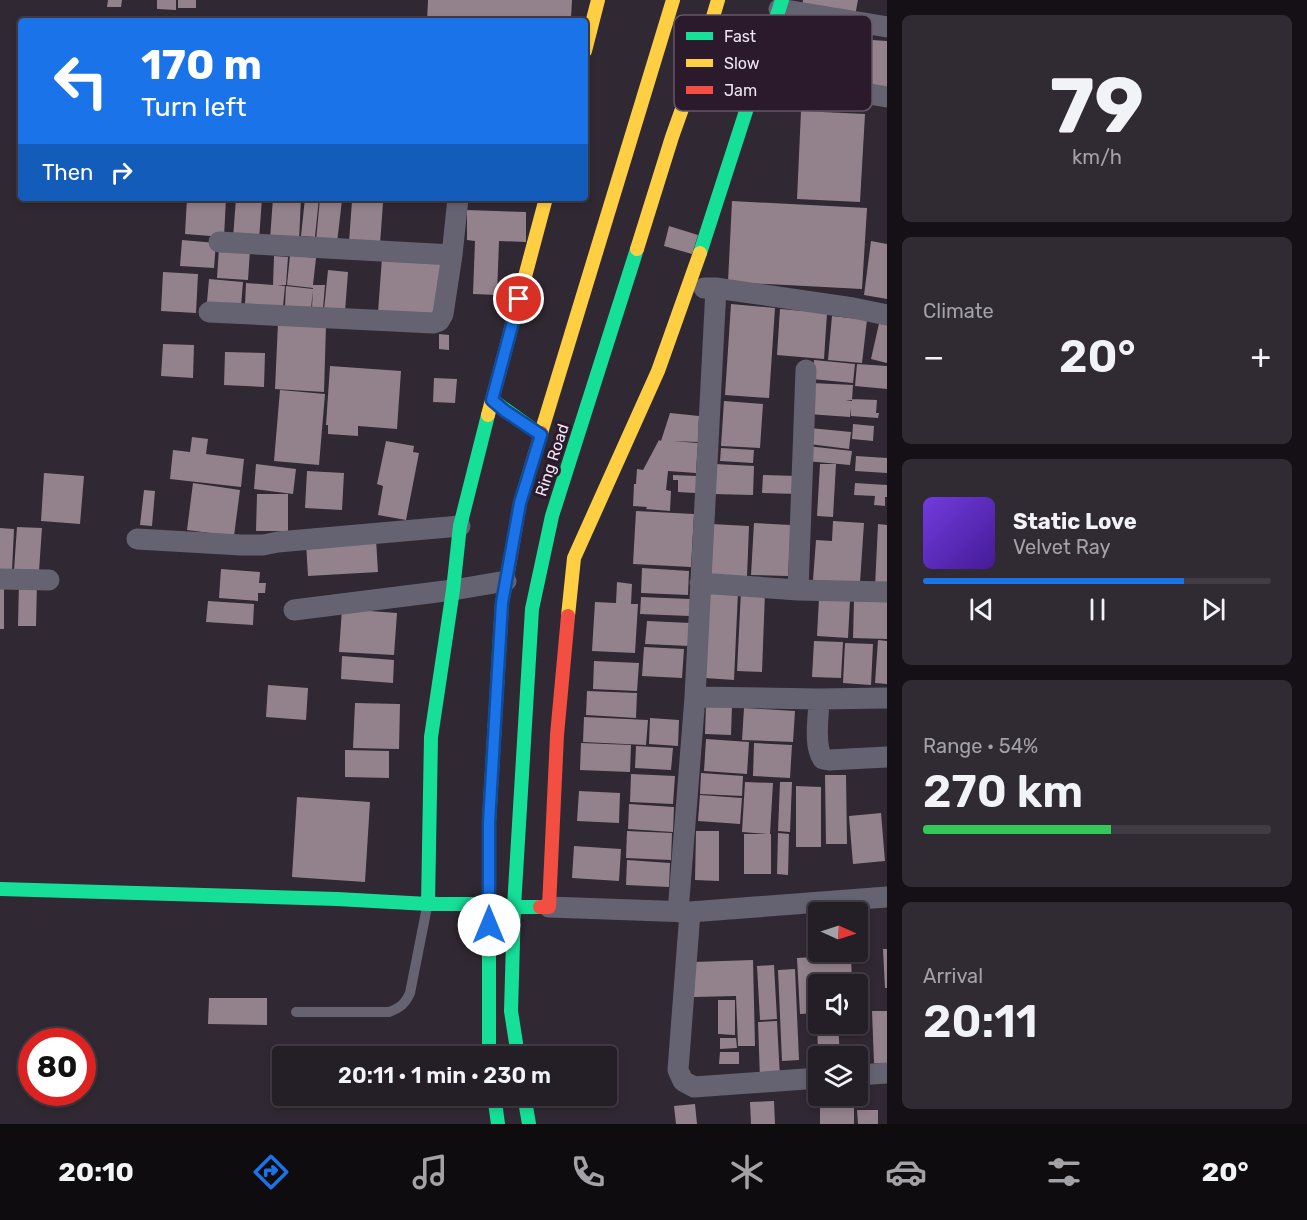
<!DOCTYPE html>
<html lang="en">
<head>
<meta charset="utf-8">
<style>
	body { margin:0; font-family:Rubik,sans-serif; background:#302b32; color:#f1f3f6; height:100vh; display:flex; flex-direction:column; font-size:22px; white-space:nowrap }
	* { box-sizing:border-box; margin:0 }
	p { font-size:20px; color:#a3a2a7 }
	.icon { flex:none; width:33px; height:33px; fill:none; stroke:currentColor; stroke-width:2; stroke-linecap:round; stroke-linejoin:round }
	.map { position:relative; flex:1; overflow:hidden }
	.drawer { display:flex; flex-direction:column; gap:15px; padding:15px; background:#141015; width:420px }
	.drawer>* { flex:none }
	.hud { position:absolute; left:18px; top:18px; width:570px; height:183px; border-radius:6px; box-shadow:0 3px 9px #0003,0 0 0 2px #413c43; background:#1a73e8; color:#fff; overflow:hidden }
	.needle { width:39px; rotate:93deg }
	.buttons { position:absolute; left:808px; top:902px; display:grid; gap:12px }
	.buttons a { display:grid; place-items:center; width:60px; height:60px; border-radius:6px; background:#241e26; box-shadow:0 3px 9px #0003,0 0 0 2px #413c43; font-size:30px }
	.speed { position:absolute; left:18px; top:1028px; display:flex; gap:12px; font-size:30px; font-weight:700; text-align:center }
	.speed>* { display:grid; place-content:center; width:78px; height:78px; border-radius:50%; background:#241e26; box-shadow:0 3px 9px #0003,0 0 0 2px #413c43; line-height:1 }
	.speed .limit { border:9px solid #d22; background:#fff; color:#111 }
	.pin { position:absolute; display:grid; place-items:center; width:51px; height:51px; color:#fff; margin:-26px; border:3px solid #fff; border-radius:50%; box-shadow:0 2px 6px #0007 }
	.me { position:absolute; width:66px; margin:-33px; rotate:0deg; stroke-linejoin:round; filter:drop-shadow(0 0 4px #0008) }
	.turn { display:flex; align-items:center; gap:21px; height:126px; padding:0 24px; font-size:27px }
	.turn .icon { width:78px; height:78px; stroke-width:2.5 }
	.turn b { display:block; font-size:42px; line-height:51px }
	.then { display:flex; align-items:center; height:57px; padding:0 24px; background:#0003; gap:12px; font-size:22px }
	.big { font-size:45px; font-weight:600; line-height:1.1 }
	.drawer .widget { flex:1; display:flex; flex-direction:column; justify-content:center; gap:9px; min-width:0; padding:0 21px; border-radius:9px; background:#302b32 }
	.drawer .dial { align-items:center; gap:0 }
	.dial b { font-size:78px; line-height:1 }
	.song { display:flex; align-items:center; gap:18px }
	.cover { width:72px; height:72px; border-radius:9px; background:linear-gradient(135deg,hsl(260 70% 55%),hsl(260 70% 35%)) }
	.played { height:6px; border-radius:3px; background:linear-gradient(90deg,#1a73e8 75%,#413c43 75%) }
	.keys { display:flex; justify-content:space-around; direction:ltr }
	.heat { display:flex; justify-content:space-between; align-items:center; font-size:33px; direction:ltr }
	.charge { height:9px; border-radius:4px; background:linear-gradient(90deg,#34c759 54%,#413c43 0) }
	.trip { position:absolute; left:272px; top:1046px; width:345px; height:60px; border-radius:6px; background:#241e26; box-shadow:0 3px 9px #0003,0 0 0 2px #413c43; font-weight:600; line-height:60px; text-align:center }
	.tabs { display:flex; height:96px; justify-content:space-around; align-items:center; background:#0e0c0f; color:#a3a2a7 }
	.tabs .icon { width:42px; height:42px }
	.tabs .current { color:#1a73e8 }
	.tabs b { font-size:27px; color:#f1f3f6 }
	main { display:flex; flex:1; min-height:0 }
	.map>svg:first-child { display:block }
	.building { fill:#93828b }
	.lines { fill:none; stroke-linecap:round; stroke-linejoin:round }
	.lane { stroke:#656272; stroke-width:10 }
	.street { stroke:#656272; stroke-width:21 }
	.fast { stroke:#16e098; stroke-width:14 }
	.slow { stroke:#ffcf43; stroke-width:14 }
	.jam { stroke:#f24e42; stroke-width:14 }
	.route-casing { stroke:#114b97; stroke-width:15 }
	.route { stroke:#1a73e8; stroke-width:10 }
	.labels { text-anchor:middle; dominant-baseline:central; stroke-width:6; stroke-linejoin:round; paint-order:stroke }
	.street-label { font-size:16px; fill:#efe5f1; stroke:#2a1a2c }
	.key { fill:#2a1a2c; stroke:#655767; stroke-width:1.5 }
	.key-label { font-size:16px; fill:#efe5f1 }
</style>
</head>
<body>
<main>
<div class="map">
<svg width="887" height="1124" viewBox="0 0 887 1124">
	<rect width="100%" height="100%" fill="#302832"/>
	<!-- building -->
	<path class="building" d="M108,0h14l-1,7h-14z
		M157,0h19v10l-19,-1z
		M178,0h18v8h-18z
		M428,0h144l-1,19 -17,-1v3h-127z
		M803,0h55l-3,16 -53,-10z
		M228,18l24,1v2h-24z
		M872,40l15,1v49l-19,-1z
		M801,111l64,3 -5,88 -63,-3z
		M187,198h39l-2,39 -39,-3z
		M236,198h26l-3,42 -26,-2z
		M273,198h28l-2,43 -29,-2z
		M305,198h14l-4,39 -14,-1z
		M320,198l22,2 -5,43 -21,-2z
		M382,198h35l-1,4 -34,-2z
		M352,201l31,2 -3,41 -31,-2z
		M732,201l135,7 -5,81 -134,-7z
		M467,210l59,2v30l-27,-1 -2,54 -24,-1 2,-53 -8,-1z
		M669,226l29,9 -6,19 -28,-8z
		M182,240l34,3 -2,25 -34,-2z
		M871,241l16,3v55l-23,-4z
		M219,248l31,2 -2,30 -31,-2z
		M290,255l26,3 -3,27h12l-2,24 -11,-1 1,-20 -26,-3z
		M274,256l14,1 -2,28h-9l8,1 -2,21 -38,-2 1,-22 27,2z
		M382,258l60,5 -7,51 -57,-2z
		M328,270l20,2 -3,40 -21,-2z
		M163,272l35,2 -2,39 -35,-2z
		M209,279l34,3 -2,24 -34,-4z
		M286,286l27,3 -2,20 -26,-3z
		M731,304l44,4 -6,90 -44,-3z
		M780,309l47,4 -3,46 -47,-4z
		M832,316l35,4 -5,43 -34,-3z
		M880,319l7,1v43l-16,-4z
		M278,323l48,2 -2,67 -49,-3z
		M439,334l10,1v15l-10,-1z
		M163,344l31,1 -1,33 -32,-2z
		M225,352l40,1 -1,34 -40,-2z
		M814,360l41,4 -2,19 -41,-4z
		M857,364l30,2v23l-32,-3z
		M330,366l71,5 -4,58 -39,-3v10l-30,-2v-9h-2z
		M434,378l23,1 -2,24 -22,-1z
		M812,383l41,2 -1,15h-7l7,1v-2l25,1 -1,13h3l-1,5 -27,-2v-8l-1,9 -42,-3z
		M280,390l45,4 -6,71 -45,-4z
		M724,401l39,3 -3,44 -39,-2z
		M670,413l29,3 -1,26 -26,-1 26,2 -2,30 -28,-2 -2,19 5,1 -1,20 -24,-2 1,-2 -14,-1 1,-22h2l1,-15 6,1 16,-30 2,1z
		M853,424l21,2 -1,15 -21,-2z
		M810,428l41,4 -2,17 -40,-5z
		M192,437l16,2 -2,15 38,5 -3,28 -71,-8 3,-29 17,2z
		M386,441l28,5 -1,6 6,1 -13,67 -28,-5 5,-29 -6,-2z
		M807,446l45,5 -2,14 -44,-4z
		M721,448l33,2 -1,13 -33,-2z
		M856,456l31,2v15l-32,-2z
		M256,464l40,5 -3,25 -39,-5z
		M714,464l40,2 -1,29 -41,-1z
		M820,464h16l-3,53 -16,-1z
		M307,471l37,2 -2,37 -37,-2z
		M44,473l40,3 -4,48 -39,-3z
		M673,475l24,1 -1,17 -18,-1v-12h-5z
		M763,475l35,1v18l-36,-1z
		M193,483l47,7 -6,46 -47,-6z
		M855,483l32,2v12h-2v9l-11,-1 1,-9 -21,-1z
		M144,490l11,1 -3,35 -12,-1z
		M257,494h31v37h-32z
		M636,511l58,3 -3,53 -58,-3z
		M833,521l31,2 -4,60 -47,-3 3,-40 16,1z
		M754,523l37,2 -3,51 -37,-1z
		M712,524l37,2 -2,51 -38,-2z
		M878,524l9,1v63l-12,-1z
		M17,527l25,1 -3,43 -25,-1z
		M0,528l14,1 -2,42 -12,-1z
		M376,539l2,33 -70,4 -2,-33z
		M642,568l47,3 -1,24 -47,-2z
		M221,569l39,3 -1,11h7l-1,10h-7v8l-39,-3z
		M19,582h18l-1,44h-18z
		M617,582l15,2 -1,20h7l-3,49 -43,-2 3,-49 21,1z
		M0,584h4v45h-4z
		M709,591l29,1 -4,88 -29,-2z
		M741,591l24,1 -3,80 -25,-1z
		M641,597l49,2 -1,17 -49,-2z
		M819,598l31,2 -2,38 -31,-2z
		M854,599l33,1v39l-34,-1z
		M208,601l46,3 -1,21 -47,-3z
		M342,609l55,4 -3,42 -55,-3z
		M647,621l44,2 -2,23 -44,-2z
		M878,640l9,1v43l-12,-1z
		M814,641l29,1 -2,36 -29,-1z
		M845,643l28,1 -2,41 -28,-2z
		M644,647l40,2 -2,29 -40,-2z
		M342,656l52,4 -1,23 -52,-4z
		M594,661l45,2 -2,28 -44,-2z
		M268,685l40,3 -2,32 -40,-3z
		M587,691l50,2 -1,25 -50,-3z
		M355,703l45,1 -1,45 -46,-1z
		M706,705l26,1 -1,29 -26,-1z
		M744,708l51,3 -2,31 -51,-2z
		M584,717l64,3 -2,25 -63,-3z
		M650,718l29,2 -1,26 -29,-2z
		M706,739l43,3 -2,32 -43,-3z
		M581,743l50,2 -1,27 -50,-2z
		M754,743l38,2 -2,33 -37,-2z
		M636,746l37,2 -2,22 -36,-2z
		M345,750l44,1v27l-44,-1z
		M701,773l42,3 -1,20 -42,-2z
		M631,774l44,2 -2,28 -43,-2z
		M825,775h21l1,69h-21z
		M745,782l28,1 -3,51h1v40h-27v-40h23l-25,-2z
		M780,782h12l-2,50 -12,-1z
		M796,786l25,1v60h-25z
		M579,791l41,2 -1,30 -42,-2z
		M700,795l42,3 -2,26 -42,-3z
		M297,797l73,5 -5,80 -73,-5z
		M629,804l45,3 -1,25 -45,-3z
		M881,813l4,48 -32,3 -4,-48z
		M627,831l45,2 -1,27 -45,-2z
		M696,831h23v50l-24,-1z
		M778,833l11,1 -1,41 -11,-1z
		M574,846l47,3 -2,32 -47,-3z
		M627,860l43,3 -1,24 -43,-2z
		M883,949h4v39h-2z
		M851,955l1,29h-33v29l-19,1 -3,-56z
		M753,960l2,86h-17l-2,-50 -42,1 -1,-35z
		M774,965l3,54 -17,1 -3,-54z
		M795,969l4,91 -17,1 -4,-91z
		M209,998h58v27l-59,-1z
		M718,1000h17v35l-17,-1z
		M872,1011h15v52h-13z
		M817,1018h2v5h19l2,33h-22z
		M777,1021l3,57 -20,1 -2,-57z
		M720,1038h16l1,10 -17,1z
		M720,1052h19v12h-20z
		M820,1095h34v29h-34z
		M774,1101l1,23h-24l-1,-22z
		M695,1104l2,20h-21l-2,-18z
		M857,1110h21v14h-20z"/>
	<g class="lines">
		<!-- lane -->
		<path class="lane" d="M296,1012h93c11,-4 16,-8 21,-19l17,-86"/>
		<!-- street -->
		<path class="street" d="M779,9l108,18
			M704,47l57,20
			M758,76l129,21
			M219,242l233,13
			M704,288h12l137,20 34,7
			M209,312l224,11 6,-2 4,-7 9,-59 6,-57
			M137,539l104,6h22l15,-3 182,-16
			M0,579l49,1
			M700,583l98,7 89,2
			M798,590l8,-220
			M294,610l159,-20 53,-9
			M695,697l124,2 68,-1
			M819,699c0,16 -6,47 4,60l6,1 58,-3
			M549,907l141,5 197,-15
			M678,912l17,-215 21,-409
			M690,912l-12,158 5,11 11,6 125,-9
			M858,1075l29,-2"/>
		<!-- fast -->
		<path class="fast" d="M700,253l82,-253
			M492,400l49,35
			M0,889l337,10 91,5h61l25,3h26
			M428,904l3,-167 22,-147 7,-64 28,-111
			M489,1056v-234l13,-219 7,-37
			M518,1056l-7,-45 3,-104 18,-298 20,-93 85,-267
			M494,1095l4,29
			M524,1095l5,29"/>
		<!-- slow -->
		<path class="slow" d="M585,51l13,-51
			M637,249l35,-112 32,-90 14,-47
			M488,415l58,-217
			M541,433l132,-433
			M568,616l6,-58 84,-187 42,-118"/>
		<!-- jam -->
		<path class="jam" d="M509,566l11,-63 21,-70
			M540,907h9l8,-172 11,-119"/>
	</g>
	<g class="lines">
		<defs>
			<path id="route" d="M489,925v-103l13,-219 18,-100 21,-68 -36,-24 -13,-11 27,-101"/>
		</defs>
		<!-- route casing -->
		<use href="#route" class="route-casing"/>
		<!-- route -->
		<use href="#route" class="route"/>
	</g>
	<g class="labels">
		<!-- street labels -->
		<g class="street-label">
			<text transform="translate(552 460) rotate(-72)">Ring Road</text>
		</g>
	</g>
	<!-- legend -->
	<rect x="674" y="15" width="198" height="96" rx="9" class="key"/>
	<rect x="686" y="32" width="27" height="8" fill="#16e098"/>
	<rect x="686" y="59" width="27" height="8" fill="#ffcf43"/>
	<rect x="686" y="86" width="27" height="8" fill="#f24e42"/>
	<g class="key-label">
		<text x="724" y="42">Fast</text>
		<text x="724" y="69">Slow</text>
		<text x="724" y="96">Jam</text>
	</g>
</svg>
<div class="buttons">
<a><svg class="needle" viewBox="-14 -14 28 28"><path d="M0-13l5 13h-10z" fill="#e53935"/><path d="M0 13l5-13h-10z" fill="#a3a2a7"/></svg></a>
<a><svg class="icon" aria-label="sound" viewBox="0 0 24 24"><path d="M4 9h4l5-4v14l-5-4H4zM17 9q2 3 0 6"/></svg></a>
<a><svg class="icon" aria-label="layers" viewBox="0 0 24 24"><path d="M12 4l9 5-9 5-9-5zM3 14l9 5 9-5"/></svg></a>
</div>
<div class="speed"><div class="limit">80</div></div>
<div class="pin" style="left:519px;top:299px;background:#d93025"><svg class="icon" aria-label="arrive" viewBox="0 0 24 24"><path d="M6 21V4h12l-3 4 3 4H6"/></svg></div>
<svg class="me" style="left:489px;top:925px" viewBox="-20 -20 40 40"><circle r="19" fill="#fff"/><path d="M0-13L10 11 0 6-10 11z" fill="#1a73e8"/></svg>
<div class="trip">20:11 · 1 min · 230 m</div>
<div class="hud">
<div class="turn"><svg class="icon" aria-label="left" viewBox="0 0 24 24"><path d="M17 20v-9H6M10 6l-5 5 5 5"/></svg><div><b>170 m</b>Turn left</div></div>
<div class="then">Then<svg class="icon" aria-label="right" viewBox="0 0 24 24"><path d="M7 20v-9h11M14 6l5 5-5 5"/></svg></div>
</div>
</div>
<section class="drawer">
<div class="widget dial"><b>79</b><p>km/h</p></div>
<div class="widget"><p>Climate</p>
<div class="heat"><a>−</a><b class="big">20°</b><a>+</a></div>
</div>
<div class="widget">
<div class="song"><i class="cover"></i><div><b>Static Love</b><p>Velvet Ray</p></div></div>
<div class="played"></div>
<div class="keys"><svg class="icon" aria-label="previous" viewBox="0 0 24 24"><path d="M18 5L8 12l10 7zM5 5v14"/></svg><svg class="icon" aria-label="pause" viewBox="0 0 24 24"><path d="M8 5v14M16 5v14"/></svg><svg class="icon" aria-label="next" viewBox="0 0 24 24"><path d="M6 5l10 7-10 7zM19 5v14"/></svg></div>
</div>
<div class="widget"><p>Range · 54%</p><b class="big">270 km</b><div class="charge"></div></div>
<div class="widget"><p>Arrival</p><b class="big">20:11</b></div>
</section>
</main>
<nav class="tabs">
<b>20:10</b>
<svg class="icon current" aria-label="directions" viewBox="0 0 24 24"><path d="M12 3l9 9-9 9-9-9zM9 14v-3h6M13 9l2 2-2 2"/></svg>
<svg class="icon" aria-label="music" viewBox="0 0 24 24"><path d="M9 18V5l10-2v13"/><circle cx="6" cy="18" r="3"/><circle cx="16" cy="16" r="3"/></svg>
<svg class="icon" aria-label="phone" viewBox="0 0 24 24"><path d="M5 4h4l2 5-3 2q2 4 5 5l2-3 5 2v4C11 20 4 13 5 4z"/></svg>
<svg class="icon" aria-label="climate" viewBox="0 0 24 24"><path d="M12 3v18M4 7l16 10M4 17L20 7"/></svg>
<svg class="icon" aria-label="car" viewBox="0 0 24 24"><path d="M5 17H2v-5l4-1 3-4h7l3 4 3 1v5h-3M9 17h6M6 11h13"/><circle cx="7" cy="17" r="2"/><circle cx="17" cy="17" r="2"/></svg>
<svg class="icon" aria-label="filters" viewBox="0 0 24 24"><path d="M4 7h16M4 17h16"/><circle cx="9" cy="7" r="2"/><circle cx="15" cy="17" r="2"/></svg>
<b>20°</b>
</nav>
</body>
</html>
